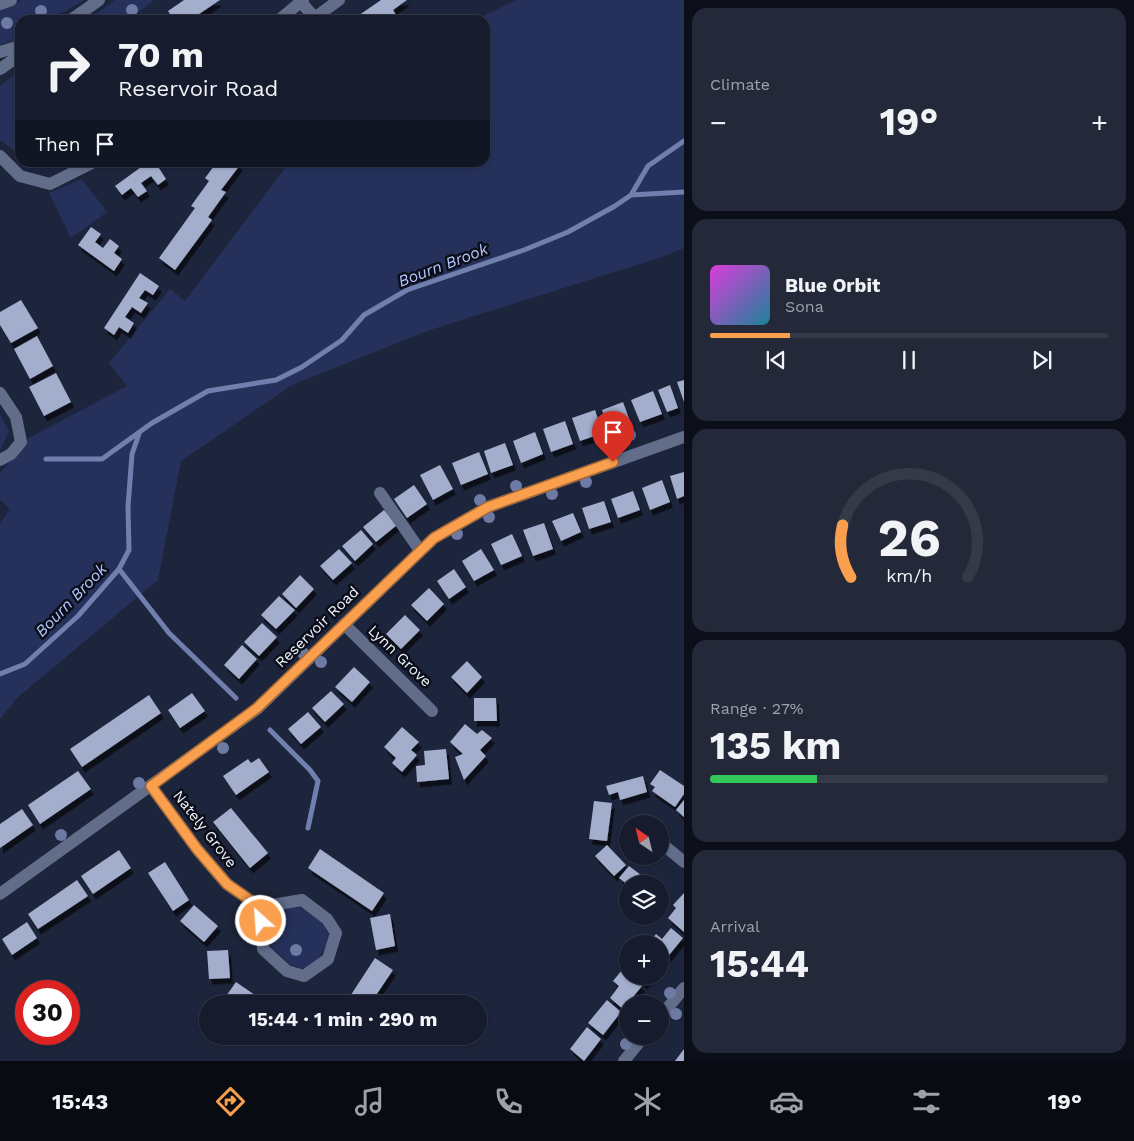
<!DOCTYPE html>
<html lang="en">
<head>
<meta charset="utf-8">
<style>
	body { margin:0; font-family:"Work Sans",sans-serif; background:#232939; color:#f1f3f6; height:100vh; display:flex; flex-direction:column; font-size:19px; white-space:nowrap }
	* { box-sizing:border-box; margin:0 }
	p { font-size:16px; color:#9ea1aa }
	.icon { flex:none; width:28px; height:28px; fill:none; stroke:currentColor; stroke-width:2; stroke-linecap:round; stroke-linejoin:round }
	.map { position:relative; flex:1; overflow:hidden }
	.sheet { display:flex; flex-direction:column; gap:8px; padding:8px; background:#0c0f19; width:450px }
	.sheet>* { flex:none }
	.guide { position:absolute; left:15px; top:15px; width:475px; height:152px; border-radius:15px; box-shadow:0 1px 4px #0004,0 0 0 1px #353a49; background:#161c2d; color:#f1f3f6; overflow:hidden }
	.needle { width:32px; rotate:325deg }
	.controls { position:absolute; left:619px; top:815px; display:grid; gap:10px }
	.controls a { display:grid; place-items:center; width:50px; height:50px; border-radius:50%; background:#161c2d; box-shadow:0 1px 4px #0004,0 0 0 1px #353a49; font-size:25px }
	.speed { position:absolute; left:15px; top:980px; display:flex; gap:10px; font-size:25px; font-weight:700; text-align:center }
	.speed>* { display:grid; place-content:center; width:65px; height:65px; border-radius:50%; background:#161c2d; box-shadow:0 1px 4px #0004,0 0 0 1px #353a49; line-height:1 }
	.speed .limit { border:8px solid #d22; background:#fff; color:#111 }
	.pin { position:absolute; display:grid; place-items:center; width:42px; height:42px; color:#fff; margin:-51px -21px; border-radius:50% 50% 50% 0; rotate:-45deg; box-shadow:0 0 5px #0007 }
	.pin .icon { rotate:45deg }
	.me { position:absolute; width:55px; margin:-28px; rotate:334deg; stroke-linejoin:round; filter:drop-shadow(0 0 4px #0008) }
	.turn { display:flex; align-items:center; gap:18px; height:105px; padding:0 20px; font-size:22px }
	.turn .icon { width:65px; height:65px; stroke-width:2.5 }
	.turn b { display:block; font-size:35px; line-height:42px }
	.then { display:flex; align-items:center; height:48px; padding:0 20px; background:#0003; gap:10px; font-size:19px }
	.big { font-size:38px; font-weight:700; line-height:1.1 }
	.sheet .card { flex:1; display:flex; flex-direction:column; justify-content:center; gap:8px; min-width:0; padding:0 18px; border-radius:15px; background:#232939 }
	.sheet .dial { align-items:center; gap:0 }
	.dial svg { height:130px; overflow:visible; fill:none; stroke:#353a49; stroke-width:7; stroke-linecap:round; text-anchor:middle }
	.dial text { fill:#f1f3f6; stroke:none }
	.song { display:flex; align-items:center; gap:15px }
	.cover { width:60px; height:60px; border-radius:8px; background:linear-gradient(135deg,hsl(300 70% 55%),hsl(190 70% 35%)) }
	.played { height:5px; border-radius:2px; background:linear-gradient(90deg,#fa9f4e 20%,#353a49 20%) }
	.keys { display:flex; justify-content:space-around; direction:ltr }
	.heat { display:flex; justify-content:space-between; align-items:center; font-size:28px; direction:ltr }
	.charge { height:8px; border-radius:4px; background:linear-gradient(90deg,#34c759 27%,#353a49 0) }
	.trip { position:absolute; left:199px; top:995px; width:288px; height:50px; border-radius:25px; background:#161c2d; box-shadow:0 1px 4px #0004,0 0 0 1px #353a49; font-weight:700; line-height:50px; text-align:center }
	.menu { display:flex; height:80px; justify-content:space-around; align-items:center; background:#090b12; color:#9ea1aa }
	.menu .icon { width:35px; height:35px }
	.menu .on { color:#fa9f4e }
	.menu b { font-size:22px; color:#f1f3f6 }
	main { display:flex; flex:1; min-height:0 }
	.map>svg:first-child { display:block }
	.green { fill:#25315a }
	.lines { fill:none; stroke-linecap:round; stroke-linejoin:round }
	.stream { stroke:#717fae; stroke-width:5 }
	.building { fill:#a3aecc; filter:url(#shadow) }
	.minor { stroke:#626d8a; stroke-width:12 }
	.tree { fill:#6d7ba4 }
	.route-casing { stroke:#a26733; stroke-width:12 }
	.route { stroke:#fa9f4e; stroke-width:9 }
	.labels { text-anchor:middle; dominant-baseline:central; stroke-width:5; stroke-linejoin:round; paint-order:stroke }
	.street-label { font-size:15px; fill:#f1f5fe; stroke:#0b0e19 }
	.water-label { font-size:16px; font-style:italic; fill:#b3c6fe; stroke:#0b0e19 }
</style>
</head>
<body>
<main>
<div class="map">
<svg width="684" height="1061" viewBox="0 0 684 1061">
	<defs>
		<filter id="shadow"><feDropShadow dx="3" dy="5.5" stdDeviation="0" flood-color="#0009"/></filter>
	</defs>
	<rect width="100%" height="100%" fill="#1d253c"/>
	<!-- green -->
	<path class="green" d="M22,0h62l-34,20h-30v18l-20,7v-35z
		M115,0h39l-25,20h-41z
		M516,0h168v248l-25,10 -229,72 -138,55 -111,76 -23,119 -141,118 -17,21v-195l10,-15 -10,-9v-27l29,-35 98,-52 -18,-23 61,-74 15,12 104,-138 196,-1v-142h-10z
		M20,71v84l-20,-15v-54z
		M82,179l25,33 -36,26 -22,-45z
		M0,414l9,17 -9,20z
		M300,907l22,15 7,13c-4,18 -9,24 -25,34l-13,-4 -22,-20 -2,-27 6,-8z"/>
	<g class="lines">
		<!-- stream -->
		<path class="stream" d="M631,195l53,-3
			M46,459h56l50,-36 56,-32 68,-11 26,-13 40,-27 22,-25 43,-25 117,-40 44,-18 47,-26 16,-11 17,-29 36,-25
			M119,569l50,64 67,65
			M0,674l25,-10 53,-48 41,-47 10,-19 -1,-43 4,-53 7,-20
			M270,730l40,40 8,11 -10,47"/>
	</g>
	<!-- building -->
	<path class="building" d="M184,0h36l-30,20h-16l-6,-9z
		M381,0h26l-14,10 6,10h-47z
		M148,162h7l11,17 -8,6 -7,-9 -10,7 6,8 -9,6 -7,-9 -9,7 -7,-9z
		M217,162h19l4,3 -19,25 5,2 -18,25 4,3 -37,50 -16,-12 36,-50 -4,-2 18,-25 -4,-3z
		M91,227l10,7 -6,8 8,6 7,-9 9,7 -5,7 8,6 -8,12 -36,-26z
		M140,273l19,13 -6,9 -8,-5 -6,8 9,5 -7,10 -9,-6 -7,10 9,6 -6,10 -9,-6 -5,8 -10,-7z
		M21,300l17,28 -27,15 -11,-18v-13z
		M37,336l16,30 -23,13 -16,-30z
		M56,373l15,29 -27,14 -15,-29z
		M684,380v22l-7,-20z
		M670,385l8,23 -11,4 -9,-22z
		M653,391l9,23 -22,8 -9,-22z
		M623,402l8,22 -22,7 -7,-21z
		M595,410l8,23 -23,8 -8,-23z
		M565,421l8,23 -22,8 -8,-23z
		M535,432l8,22 -22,9 -8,-22z
		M505,443l8,22 -22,8 -7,-22z
		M479,452l9,22 -27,11 -9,-22z
		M440,465l13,24 -20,11 -13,-25z
		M684,472v24l-7,3 -7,-23z
		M662,480l8,22 -20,8 -8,-22z
		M414,485l13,19 -20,14 -13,-19z
		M633,491l7,19 -22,8 -7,-19z
		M604,501l7,21 -22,7 -7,-21z
		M384,510l13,15 -21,17 -13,-15z
		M573,513l8,19 -20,9 -9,-20z
		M544,523l9,26 -20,7 -10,-26z
		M361,530l12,14 -18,17 -13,-15z
		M512,534l10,22 -21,9 -10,-21z
		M339,549l13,14 -19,17 -13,-14z
		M481,549l13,21 -20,11 -12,-20z
		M454,569l12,18 -17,12 -12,-18z
		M300,575l14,14 -18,19 -14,-14z
		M429,588l15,16 -17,17 -16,-16z
		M279,596l16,14 -19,19 -15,-14z
		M405,615l15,15 -19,19 -15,-15z
		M262,623l15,14 -18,19 -15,-14z
		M242,645l15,14 -18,20 -15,-14z
		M467,661l15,16 -15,16 -16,-16z
		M354,667l16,15 -18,20 -17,-15z
		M331,691l13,13 -19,18 -13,-14z
		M192,693l13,18 -25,17 -12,-18z
		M149,695l12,18 -79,54 -12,-18z
		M474,698h22l1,23h-23z
		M308,712l13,15 -20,17 -13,-15z
		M465,724l12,10 5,-4 10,8 -12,12 6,6 -22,24 -9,-23 8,-3 -13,-12z
		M402,727l17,15 -8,8 6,5 -15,17 -10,-9 4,-5 -12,-11z
		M446,749l3,30 -32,3 -1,-16 9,-1 -1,-14z
		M259,758l10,14 -33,23 -13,-19 25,-17 3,4z
		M660,770l24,16v8l-9,13 -23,-16 3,-4 -5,-3z
		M78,771l13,18 -51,35 -12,-19z
		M643,776l4,16 -27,8 -2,-8 -9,3 -3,-9z
		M684,800v17l-8,-7z
		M594,801l18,2 -5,38 -18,-2z
		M231,808l37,45 -18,15 -37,-46z
		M22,809l11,16 -33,23v-24z
		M607,845l19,20 -12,11 -19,-20z
		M320,849l64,44 -12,18 -64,-43z
		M119,850l12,18 -38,26 -12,-18z
		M165,862l24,38 -16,11 -25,-38z
		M629,866l12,9 -8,9 -5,1 -9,-7z
		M77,880l11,16 -50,33 -10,-15z
		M684,893v39l-16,-14 8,-10 -3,-3z
		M194,905l24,21 -14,16 -24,-21z
		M390,914l5,32 -19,4 -6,-32z
		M27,922l10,16 -25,17 -10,-16z
		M671,928l12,10 -18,22 -5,-4v-12h-12l8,-10 6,5z
		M228,950l2,28 -21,1 -2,-28z
		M375,958l18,12 -23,34h-25z
		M622,970l20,16 -19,23 -13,-11 9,-12 -6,-5z
		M635,976h16l-7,8z
		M236,982l32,22h-37l-7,-5z
		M607,1000l14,12 -18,23 -15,-12z
		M587,1027l14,12 -17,22 -14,-12z
		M684,1049v12h-9z"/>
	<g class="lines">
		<!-- minor -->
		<path class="minor" d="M301,2l12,14h4l22,-16
			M0,4l11,-4
			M71,20l28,-20
			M279,20l24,-20
			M0,52l20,-6
			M0,69l20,-14
			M0,156l20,20 30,8 44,-22
			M0,393l16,24 5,25 -10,12 -11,6
			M380,493l39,56
			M344,624l88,87
			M151,786l46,63 30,35 33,23
			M660,842l24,20
			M0,894l257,-185 177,-171 54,-31 196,-70
			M302,900l25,19 9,14 -8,26 -24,17 -17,-5 -24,-22 -3,-42z
			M660,1017l24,-29
			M624,1061l20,-25"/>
	</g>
	<!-- trees -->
	<g class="tree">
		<circle cx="132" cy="10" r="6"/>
		<circle cx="41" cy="11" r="6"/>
		<circle cx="7" cy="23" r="6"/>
		<circle cx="630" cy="435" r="6"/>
		<circle cx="586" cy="482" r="6"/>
		<circle cx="516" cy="486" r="6"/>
		<circle cx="552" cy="494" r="6"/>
		<circle cx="480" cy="500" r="6"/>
		<circle cx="489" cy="517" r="6"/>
		<circle cx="457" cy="534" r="6"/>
		<circle cx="303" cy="653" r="6"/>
		<circle cx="321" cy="662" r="6"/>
		<circle cx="223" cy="748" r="6"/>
		<circle cx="139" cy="783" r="6"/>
		<circle cx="61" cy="835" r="6"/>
		<circle cx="296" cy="950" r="6"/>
		<circle cx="670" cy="993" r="6"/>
		<circle cx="676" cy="1014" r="6"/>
		<circle cx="626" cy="1044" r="6"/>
	</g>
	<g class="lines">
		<defs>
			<path id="route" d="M261,921l-1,-14 -33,-23 -30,-35 -46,-63 106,-78 177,-170 54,-31 125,-45"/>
		</defs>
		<!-- route casing -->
		<use href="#route" class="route-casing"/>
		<!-- route -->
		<use href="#route" class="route"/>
	</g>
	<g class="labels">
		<!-- street labels -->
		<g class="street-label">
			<text transform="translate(317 627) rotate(-44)">Reservoir Road</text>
			<text transform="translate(400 656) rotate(44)">Lynn Grove</text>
			<text transform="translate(205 829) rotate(52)">Nately Grove</text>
		</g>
		<!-- water labels -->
		<g class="water-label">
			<text transform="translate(443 265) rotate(-21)">Bourn Brook</text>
			<text transform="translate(71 600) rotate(-46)">Bourn Brook</text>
		</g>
	</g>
</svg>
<div class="controls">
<a><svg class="needle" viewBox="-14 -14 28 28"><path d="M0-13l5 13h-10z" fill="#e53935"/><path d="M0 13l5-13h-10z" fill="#9ea1aa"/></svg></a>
<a><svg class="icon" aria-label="layers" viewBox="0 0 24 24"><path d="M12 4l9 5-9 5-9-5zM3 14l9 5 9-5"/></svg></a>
<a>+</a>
<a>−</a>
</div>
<div class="speed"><div class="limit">30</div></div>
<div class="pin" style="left:613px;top:462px;background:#d93025"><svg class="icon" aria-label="arrive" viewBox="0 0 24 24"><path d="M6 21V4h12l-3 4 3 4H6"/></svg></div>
<svg class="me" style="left:261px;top:921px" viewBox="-20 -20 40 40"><circle r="17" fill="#fa9f4e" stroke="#fff" stroke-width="3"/><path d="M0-11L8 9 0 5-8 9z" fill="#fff"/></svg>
<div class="trip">15:44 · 1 min · 290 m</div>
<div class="guide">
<div class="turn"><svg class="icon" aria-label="right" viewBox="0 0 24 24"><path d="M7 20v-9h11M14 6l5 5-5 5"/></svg><div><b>70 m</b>Reservoir Road</div></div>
<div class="then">Then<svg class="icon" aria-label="arrive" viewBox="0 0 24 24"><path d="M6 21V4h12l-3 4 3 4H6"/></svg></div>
</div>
</div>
<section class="sheet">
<div class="card"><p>Climate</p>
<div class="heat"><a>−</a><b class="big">19°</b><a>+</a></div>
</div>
<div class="card">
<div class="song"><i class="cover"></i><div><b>Blue Orbit</b><p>Sona</p></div></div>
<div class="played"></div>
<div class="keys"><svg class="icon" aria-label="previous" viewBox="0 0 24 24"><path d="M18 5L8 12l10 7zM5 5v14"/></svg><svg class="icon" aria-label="pause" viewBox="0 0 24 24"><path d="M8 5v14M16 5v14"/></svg><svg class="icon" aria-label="next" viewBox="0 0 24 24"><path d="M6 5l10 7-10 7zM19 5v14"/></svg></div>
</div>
<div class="card dial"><svg viewBox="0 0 100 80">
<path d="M14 69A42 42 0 1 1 86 69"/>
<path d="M14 69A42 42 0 0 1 9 37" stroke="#fa9f4e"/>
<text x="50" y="56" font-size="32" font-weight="700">26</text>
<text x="50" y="72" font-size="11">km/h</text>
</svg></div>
<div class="card"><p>Range · 27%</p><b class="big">135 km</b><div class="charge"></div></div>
<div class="card"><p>Arrival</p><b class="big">15:44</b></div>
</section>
</main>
<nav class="menu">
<b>15:43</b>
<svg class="icon on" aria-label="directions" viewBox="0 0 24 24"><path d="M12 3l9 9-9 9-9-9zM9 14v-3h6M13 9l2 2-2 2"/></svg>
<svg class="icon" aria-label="music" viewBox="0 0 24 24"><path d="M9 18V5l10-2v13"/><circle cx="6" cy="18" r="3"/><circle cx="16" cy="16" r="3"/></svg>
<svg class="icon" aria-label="phone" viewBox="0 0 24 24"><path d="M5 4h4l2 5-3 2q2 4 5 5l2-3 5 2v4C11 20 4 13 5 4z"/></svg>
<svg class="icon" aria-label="climate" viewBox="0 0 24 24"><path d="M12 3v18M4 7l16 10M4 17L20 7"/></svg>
<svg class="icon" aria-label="car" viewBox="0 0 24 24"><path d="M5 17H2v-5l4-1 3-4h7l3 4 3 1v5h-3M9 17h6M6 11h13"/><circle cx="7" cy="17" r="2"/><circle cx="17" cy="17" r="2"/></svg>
<svg class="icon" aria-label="filters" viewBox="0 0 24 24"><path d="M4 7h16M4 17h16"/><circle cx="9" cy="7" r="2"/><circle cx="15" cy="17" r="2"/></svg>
<b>19°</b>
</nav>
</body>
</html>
